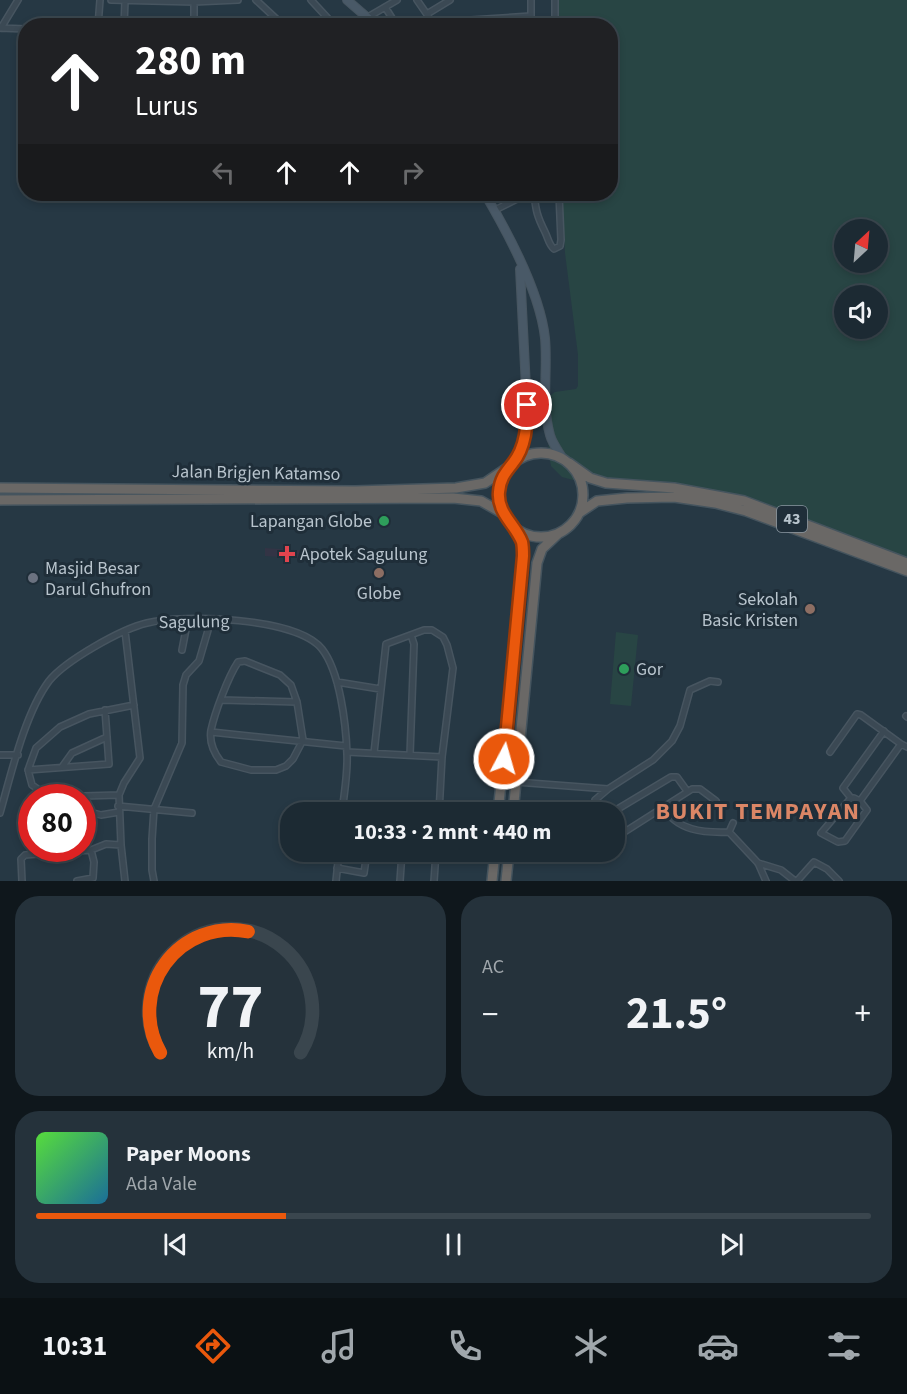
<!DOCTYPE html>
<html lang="id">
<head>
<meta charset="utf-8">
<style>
	body { margin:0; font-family:"Source Sans 3",sans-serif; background:#25323b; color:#f1f3f6; height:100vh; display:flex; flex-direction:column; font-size:22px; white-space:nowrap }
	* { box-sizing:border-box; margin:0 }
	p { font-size:20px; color:#a0a7ac }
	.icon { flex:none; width:33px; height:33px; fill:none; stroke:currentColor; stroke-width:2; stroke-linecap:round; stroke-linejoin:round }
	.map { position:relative; height:881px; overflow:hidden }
	.details { display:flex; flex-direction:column; gap:15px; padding:15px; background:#0f171c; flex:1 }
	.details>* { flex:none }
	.guide { position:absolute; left:18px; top:18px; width:600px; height:183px; border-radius:24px; box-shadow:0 3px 9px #0003,0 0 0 2px #3a464e; background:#202124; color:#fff; overflow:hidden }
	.needle { width:39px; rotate:26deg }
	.fabs { position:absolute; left:834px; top:219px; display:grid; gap:12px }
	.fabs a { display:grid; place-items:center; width:54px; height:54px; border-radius:50%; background:#1c2a33; box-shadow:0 3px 9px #0003,0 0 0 2px #3a464e; font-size:30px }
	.speed { position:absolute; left:18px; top:784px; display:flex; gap:12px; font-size:30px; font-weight:700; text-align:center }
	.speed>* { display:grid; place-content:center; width:78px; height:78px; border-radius:50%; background:#1c2a33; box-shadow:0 3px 9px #0003,0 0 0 2px #3a464e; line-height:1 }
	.speed .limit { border:9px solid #d22; background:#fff; color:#111 }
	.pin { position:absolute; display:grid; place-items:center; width:51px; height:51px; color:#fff; margin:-26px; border:3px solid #fff; border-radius:50%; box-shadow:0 2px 6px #0007 }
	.me { position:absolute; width:66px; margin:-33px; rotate:6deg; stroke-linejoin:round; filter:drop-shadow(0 0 4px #0008) }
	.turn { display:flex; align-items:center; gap:21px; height:126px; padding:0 18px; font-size:27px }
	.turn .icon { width:78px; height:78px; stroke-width:2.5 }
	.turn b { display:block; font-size:42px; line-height:51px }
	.lanes { display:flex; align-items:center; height:57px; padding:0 18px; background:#0003; justify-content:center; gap:30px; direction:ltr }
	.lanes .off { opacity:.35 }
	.big { font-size:45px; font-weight:700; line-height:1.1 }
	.details .widget { flex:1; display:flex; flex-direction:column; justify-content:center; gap:9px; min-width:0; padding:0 21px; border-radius:24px; background:#25323b }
	.details .dial { align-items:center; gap:0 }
	.dial svg { height:156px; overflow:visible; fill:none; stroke:#3a464e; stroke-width:7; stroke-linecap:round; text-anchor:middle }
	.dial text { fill:#f1f3f6; stroke:none }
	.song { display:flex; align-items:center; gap:18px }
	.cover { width:72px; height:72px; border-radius:9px; background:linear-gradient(135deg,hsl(110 70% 55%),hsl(200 70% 35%)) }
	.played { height:6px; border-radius:3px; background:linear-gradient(90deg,#ea580c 30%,#3a464e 30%) }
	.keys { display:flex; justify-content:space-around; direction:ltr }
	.heat { display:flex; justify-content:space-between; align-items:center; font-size:33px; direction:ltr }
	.details .tiles { flex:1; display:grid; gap:15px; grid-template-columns:1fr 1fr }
	.widget:last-child { grid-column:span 2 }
	.trip { position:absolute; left:280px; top:802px; width:345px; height:60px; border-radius:24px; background:#1c2a33; box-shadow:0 3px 9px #0003,0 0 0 2px #3a464e; font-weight:700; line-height:60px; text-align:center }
	.dock { display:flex; height:96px; justify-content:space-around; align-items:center; background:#0b1114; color:#a0a7ac }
	.dock .icon { width:42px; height:42px }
	.dock .on { color:#ea580c }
	.dock b { font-size:27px; color:#f1f3f6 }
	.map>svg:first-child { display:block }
	.medical { fill:#333445 }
	.green { fill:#284544; fill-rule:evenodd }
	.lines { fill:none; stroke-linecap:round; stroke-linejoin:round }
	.minor-casing { stroke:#475560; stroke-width:8 }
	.secondary-casing { stroke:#475560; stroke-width:10 }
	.trunk-casing { stroke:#45545e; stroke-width:12 }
	.minor { stroke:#3b4954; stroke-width:5 }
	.secondary { stroke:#495967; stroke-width:8 }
	.trunk { stroke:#6a6866; stroke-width:9 }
	.route-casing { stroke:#983908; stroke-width:15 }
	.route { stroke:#ea580c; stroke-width:10 }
	.leisure-dot { fill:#2e9e5b; stroke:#1f2e39; stroke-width:2 }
	.health-dot { fill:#e0444e; stroke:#1f2e39; stroke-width:2 }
	.education-dot { fill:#8d6e63; stroke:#1f2e39; stroke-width:2 }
	.worship-dot { fill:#6b7280; stroke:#1f2e39; stroke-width:2 }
	.labels { text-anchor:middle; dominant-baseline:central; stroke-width:6; stroke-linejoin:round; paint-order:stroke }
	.shield { fill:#1f2e39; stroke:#8a97a1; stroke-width:1.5 }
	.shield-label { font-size:16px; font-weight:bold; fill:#b8c4cd }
	.street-label { font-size:18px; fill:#b8c4cd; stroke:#1f2e39 }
	.poi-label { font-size:18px; fill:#b8c4cd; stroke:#1f2e39; text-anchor:start }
	.district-label { font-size:24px; font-weight:bold; letter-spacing:1.5px; fill:#db8666; stroke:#1f2e39 }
</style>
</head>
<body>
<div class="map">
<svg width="907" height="881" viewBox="0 0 907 881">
	<rect width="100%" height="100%" fill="#263844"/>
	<!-- medical -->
	<path class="medical" d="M265,548l44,3v8l-44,-3z"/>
	<!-- green -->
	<path class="green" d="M557,0h350v565l-155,-59 -133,-25 -46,-1 -11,-3 -11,-11 -2,-11 -1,-21 3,-39 4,-3 21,-3 2,-3v-31l-13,-102 -3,-59h48v-168l-52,-1zM844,230h34v32h-34zM844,296h34v32h-34z
		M616,632l22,3 -7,71 -21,-2z"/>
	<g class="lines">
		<defs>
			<path id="minor" d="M111,0l83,2 44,-2
				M256,0l28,26
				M311,0l24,26
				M417,0l18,26
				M531,0v26
				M555,0v26
				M194,2v24
				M385,7l12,19
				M427,14l23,-14
				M368,17l29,-17
				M98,26l2,-26
				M124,26l1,-25
				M460,26l11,-6 60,-4
				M0,28l26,1
				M1,28l17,-28
				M499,194l6,9
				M534,194c2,17 3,22 11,38 3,6 4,13 9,17l6,-3 1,-6 -2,-46
				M495,210l32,-16
				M125,631l15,127 -16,25 -5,12 2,50 4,36
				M182,650l6,-31
				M245,661l35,14 11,10 6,17 6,38 -10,19 -7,7 -10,4h-25l-30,-8c-7,-9 -12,-20 -10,-32 4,-18 17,-53 27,-68z
				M337,682l43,7
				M222,700l75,2
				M906,716l1,1
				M211,732l135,14
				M347,752l95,5
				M830,752l27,-38 4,1 40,29
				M374,753l12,-109 38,-14h8l11,7 4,8 6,23 -11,89 -3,56
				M0,755h18
				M410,755l4,-111 -3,-9
				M62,767l10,-14 35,-16
				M28,770l81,-6 -4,-54
				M516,782l92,7 45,-29 19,-19 8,-15 10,-36 20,-9 8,1
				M119,795l-70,2 -17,-12 -4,-15 8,-22 24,-21 29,-13 45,-9
				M851,798l-8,-10 41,-57
				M860,801l7,9 -22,31 -7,1 -17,-9 29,-34 4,-1 6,3 41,-57 6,3
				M118,806l74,7
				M663,806c13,25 41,27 66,26
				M82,810l19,5 18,-3
				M0,813c11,-39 25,-100 49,-132 16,-20 72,-52 98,-58 36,-9 150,-6 175,26 18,23 24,75 25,105 1,19 -3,40 -5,59
				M371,813h41
				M593,813l2,-13 13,-11
				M611,813l60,-36h6l10,14
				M733,823l-4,9 29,31 8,18
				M615,838l77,-49h8l16,12
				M758,863l23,7 14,11
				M337,868l27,5 3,-21
				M22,881l-1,-22 4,-4 66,-5 15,-6 15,1
				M77,881l16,-3 1,-16 -3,-12
				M154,881l-2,-11v-31l2,-30 28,-66 1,-58 3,-10 13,-14 12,-41
				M336,881l3,-29
				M400,881l2,-29
				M434,881l2,-29
				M797,881l17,-19 13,7 12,12"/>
			<path id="secondary" d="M347,0l30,26
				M485,194c23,39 55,99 60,144 3,32 -4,65 5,97 2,8 9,17 13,24
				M514,463l10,-23 4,-13 -8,-158"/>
			<path id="trunk" d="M499 495a42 42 0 1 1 84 0a42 42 0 1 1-84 0Z
				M569,463l21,15 16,5 68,5 70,13 163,62
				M0,488l355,3 101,-3 29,-5 22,-15
				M0,500l453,-2 28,3 23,13
				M579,513l18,-12 30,-3 47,-1 41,6 31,8 161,60
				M498,813l25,-245 -1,-25 -10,-18
				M513,813l24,-250 5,-14 17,-16
				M492,881l3,-29
				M506,881l3,-29"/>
		</defs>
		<!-- minor casing -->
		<use href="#minor" class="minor-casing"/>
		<!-- secondary casing -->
		<use href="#secondary" class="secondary-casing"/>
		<!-- trunk casing -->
		<use href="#trunk" class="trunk-casing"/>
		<!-- minor -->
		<use href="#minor" class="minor"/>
		<!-- secondary -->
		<use href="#secondary" class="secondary"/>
		<!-- trunk -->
		<use href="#trunk" class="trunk"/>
	</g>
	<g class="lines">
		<defs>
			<path id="route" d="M504,759l19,-203c0,-4 0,-10 -1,-14 -7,-18 -25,-29 -23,-50 1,-13 6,-19 14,-29 13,-16 14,-38 14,-58"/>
		</defs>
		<!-- route casing -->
		<use href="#route" class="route-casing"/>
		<!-- route -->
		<use href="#route" class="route"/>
	</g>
	<!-- markers -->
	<g class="leisure-dot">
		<circle cx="384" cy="521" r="6"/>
		<circle cx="624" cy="669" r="6"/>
	</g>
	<path class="health-dot" d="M284 545h6v6h6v6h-6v6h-6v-6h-6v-6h6z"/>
	<g class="education-dot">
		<circle cx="379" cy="573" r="6"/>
		<circle cx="810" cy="609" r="6"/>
	</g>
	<circle class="worship-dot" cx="33" cy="578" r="6"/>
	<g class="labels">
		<!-- shield labels -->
		<rect class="shield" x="777" y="506" width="30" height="26" rx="4.5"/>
		<g class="shield-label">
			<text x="792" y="519">43</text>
		</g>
		<!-- street labels -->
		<g class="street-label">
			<text transform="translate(256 473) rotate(1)">Jalan Brigjen Katamso</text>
			<text transform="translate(194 622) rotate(-1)">Sagulung</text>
		</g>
		<!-- poi labels -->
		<g class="poi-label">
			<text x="372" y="521" text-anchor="end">Lapangan Globe</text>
			<text x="300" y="554">Apotek Sagulung</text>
			<text x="45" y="568">Masjid Besar<tspan x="45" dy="21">Darul Ghufron</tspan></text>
			<text x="379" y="593" text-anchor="middle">Globe</text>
			<text x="798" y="599" text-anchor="end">Sekolah<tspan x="798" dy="21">Basic Kristen</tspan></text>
			<text x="636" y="669">Gor</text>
		</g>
		<!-- district labels -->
		<g class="district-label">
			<text x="758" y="811">BUKIT TEMPAYAN</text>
		</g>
	</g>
</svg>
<div class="fabs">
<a><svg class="needle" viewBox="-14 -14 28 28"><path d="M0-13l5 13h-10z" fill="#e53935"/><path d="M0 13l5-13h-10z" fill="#a0a7ac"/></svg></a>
<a><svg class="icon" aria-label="sound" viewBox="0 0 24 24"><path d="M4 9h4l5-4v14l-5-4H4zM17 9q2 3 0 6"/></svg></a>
</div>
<div class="speed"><div class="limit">80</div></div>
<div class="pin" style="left:527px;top:405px;background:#d93025"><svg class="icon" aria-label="arrive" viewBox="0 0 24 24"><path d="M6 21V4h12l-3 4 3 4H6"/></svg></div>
<svg class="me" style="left:504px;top:759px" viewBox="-20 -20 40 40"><circle r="17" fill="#ea580c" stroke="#fff" stroke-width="3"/><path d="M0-11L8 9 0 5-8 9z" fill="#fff"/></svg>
<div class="trip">10:33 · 2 mnt · 440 m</div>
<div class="guide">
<div class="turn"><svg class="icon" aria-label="ahead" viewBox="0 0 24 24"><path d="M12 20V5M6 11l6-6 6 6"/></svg><div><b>280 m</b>Lurus</div></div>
<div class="lanes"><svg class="icon off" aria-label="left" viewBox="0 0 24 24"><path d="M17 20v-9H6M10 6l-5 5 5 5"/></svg><svg class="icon" aria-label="ahead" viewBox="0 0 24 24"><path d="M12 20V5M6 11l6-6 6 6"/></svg><svg class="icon" aria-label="ahead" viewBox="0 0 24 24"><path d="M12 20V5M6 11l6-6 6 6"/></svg><svg class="icon off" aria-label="right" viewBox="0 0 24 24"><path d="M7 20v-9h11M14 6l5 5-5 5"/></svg></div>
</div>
</div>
<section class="details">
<div class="tiles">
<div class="widget dial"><svg viewBox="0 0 100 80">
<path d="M14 69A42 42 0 1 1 86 69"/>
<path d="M14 69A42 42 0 0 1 59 7" stroke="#ea580c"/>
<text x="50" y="56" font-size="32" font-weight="700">77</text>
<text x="50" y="72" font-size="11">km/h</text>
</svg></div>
<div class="widget"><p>AC</p>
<div class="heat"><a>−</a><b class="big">21.5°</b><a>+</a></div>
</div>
<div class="widget">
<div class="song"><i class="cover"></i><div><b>Paper Moons</b><p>Ada Vale</p></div></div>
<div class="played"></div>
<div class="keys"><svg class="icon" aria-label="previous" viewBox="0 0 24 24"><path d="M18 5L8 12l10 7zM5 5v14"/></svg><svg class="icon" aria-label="pause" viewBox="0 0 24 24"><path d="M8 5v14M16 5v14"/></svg><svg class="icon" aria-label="next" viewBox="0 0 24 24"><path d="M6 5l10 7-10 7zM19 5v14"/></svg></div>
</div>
</div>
</section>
<nav class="dock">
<b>10:31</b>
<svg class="icon on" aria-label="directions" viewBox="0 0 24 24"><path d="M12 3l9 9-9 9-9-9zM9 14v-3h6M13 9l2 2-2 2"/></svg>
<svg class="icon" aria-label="music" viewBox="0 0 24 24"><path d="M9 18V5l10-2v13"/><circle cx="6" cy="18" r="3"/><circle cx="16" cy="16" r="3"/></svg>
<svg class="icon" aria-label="phone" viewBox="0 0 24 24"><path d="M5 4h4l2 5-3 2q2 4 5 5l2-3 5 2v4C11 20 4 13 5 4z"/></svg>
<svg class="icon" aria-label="climate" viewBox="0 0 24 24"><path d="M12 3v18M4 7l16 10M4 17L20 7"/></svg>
<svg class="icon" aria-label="car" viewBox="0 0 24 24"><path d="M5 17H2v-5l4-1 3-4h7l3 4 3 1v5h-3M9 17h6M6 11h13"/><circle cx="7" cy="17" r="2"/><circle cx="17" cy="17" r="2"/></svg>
<svg class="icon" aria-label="filters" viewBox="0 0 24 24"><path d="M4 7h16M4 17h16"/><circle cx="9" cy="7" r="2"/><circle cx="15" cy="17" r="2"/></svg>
</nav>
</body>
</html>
